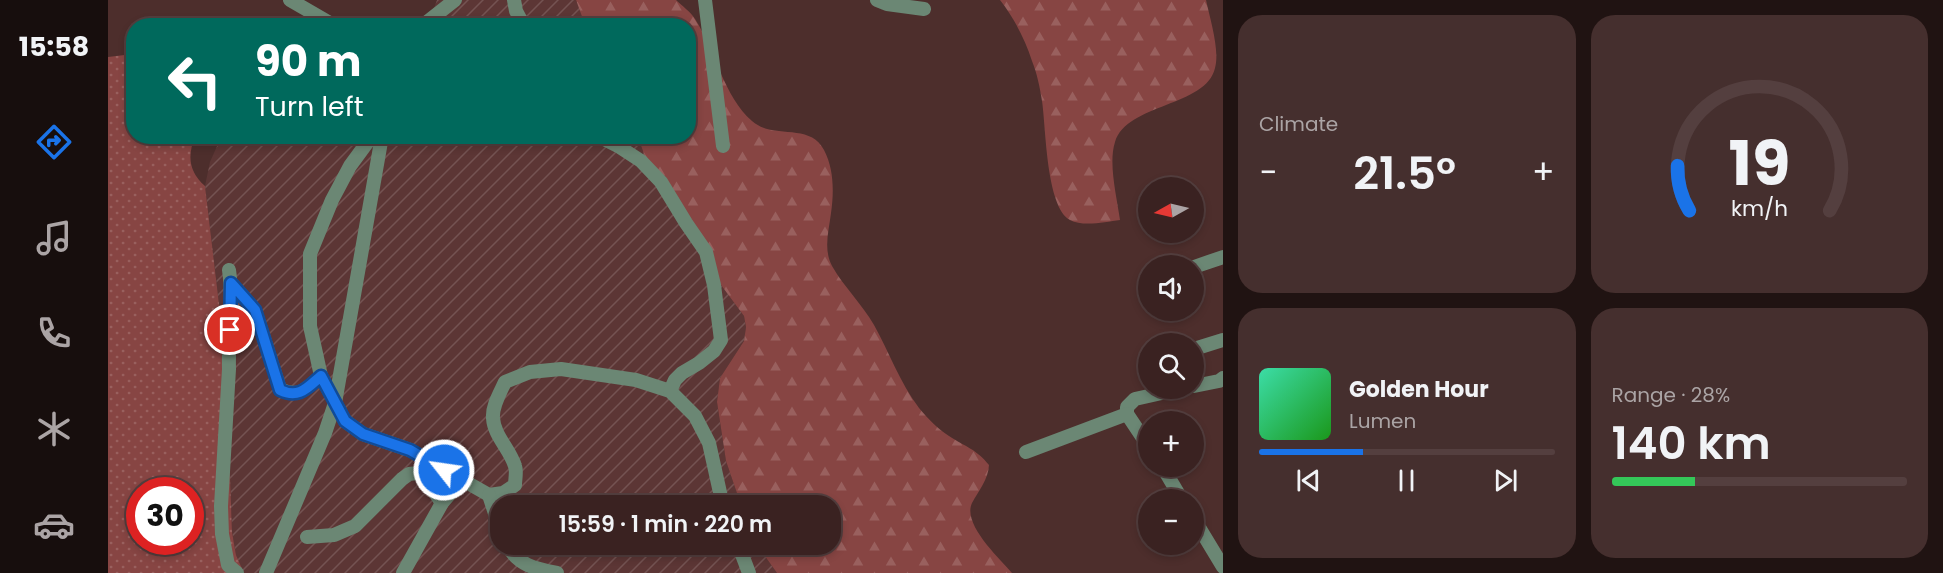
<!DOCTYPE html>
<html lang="en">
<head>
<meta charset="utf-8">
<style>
  :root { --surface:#3a2221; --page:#452f2e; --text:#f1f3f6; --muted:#aba4a5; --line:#543f3f; --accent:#1a73e8 }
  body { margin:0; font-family:Poppins,sans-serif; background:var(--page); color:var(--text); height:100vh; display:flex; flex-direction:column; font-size:22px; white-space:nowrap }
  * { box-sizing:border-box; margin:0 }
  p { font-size:20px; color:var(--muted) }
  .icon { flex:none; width:33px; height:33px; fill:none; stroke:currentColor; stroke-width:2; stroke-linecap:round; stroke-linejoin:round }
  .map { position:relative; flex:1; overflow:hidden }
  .panel { display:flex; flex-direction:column; gap:15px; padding:15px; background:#201312; width:720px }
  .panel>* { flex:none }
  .guide { position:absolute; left:18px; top:18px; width:570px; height:126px; border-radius:24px; box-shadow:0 3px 9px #0003,0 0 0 2px var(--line); background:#00695c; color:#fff; overflow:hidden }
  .needle { width:39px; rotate:262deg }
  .tools { position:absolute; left:1030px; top:177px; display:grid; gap:12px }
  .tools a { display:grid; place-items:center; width:66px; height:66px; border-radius:50%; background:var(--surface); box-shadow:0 3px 9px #0003,0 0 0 2px var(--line); font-size:30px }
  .speed { position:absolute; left:18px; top:477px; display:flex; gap:12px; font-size:30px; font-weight:700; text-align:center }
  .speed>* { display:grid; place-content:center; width:78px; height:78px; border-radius:50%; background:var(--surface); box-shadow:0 3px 9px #0003,0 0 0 2px var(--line); line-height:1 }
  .speed .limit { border:9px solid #d22; background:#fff; color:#111 }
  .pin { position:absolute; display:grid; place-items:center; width:51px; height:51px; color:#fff; margin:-26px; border:3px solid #fff; border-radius:50%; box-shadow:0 2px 6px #0007 }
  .me { position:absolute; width:66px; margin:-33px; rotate:300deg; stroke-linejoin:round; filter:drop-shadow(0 0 4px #0008) }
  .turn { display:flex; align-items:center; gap:21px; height:126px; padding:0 30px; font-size:27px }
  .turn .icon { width:78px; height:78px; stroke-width:2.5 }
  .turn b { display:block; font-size:42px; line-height:51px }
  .big { font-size:45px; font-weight:600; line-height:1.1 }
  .panel .card { flex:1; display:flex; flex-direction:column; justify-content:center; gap:9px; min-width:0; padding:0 21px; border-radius:24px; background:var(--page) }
  .panel .dial { align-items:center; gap:0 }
  .dial svg { height:156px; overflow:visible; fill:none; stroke:var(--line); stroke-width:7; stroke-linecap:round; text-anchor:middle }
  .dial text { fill:var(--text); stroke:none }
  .song { display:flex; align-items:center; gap:18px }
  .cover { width:72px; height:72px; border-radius:9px; background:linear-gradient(135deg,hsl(160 70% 55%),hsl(120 70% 35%)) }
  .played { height:6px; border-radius:3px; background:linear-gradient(90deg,var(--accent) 35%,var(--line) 35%) }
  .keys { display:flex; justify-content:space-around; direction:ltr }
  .heat { display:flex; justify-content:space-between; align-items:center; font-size:33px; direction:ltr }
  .charge { height:9px; border-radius:4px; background:linear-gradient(90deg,#34c759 28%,var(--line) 0) }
  .panel .tiles { flex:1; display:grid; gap:15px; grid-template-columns:repeat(2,1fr) }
  .trip { position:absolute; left:382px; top:495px; width:351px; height:60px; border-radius:24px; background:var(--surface); box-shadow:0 3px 9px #0003,0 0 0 2px var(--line); font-weight:600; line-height:60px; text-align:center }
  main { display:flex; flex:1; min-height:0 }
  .menu { display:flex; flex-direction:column; width:108px; justify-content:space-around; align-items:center; background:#170e0d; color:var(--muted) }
  .menu .icon { width:42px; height:42px }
  .menu .active { color:var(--accent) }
  .menu b { font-size:27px; color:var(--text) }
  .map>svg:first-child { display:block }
</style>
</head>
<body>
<main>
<nav class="menu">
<b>15:58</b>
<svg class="icon active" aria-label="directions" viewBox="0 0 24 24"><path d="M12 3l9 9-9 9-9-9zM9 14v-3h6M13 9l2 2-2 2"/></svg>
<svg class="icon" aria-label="music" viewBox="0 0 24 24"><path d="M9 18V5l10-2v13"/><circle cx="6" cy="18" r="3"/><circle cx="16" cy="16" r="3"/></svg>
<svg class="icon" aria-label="phone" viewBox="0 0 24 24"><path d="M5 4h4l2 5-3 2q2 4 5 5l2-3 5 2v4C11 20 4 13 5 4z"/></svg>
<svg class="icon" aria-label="climate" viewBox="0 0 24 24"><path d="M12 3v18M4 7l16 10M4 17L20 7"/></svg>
<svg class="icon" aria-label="car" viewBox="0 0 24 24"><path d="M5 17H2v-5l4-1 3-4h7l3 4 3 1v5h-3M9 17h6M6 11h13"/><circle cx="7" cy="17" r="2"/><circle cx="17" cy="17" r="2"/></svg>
</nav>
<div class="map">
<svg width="1115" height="573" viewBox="0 0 1115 573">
  <defs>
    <pattern id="industrial-furrows" width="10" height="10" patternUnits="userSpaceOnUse" patternTransform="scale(1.5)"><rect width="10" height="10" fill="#5c3635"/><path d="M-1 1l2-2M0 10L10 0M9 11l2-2" fill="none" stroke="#745352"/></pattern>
    <pattern id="green-dots" width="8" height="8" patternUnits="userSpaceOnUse" patternTransform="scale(1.5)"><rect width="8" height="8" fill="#874543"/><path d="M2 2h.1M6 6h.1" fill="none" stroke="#99605e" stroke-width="1.8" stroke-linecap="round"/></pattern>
    <pattern id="forest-firs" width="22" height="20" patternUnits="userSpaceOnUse" patternTransform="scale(1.5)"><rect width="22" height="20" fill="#874543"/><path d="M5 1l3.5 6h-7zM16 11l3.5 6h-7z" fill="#99605e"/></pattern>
  </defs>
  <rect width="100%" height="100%" fill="#4d2e2c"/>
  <g fill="url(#industrial-furrows)">
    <path d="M329 0H468L477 25 308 26 325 11Z"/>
    <path d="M116 137H530L578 228 613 285 636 316 638 327 636 341 612 378 609 402 618 461 633 505 393 506V544L649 545 669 573H136L128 555 124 532 118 363 97 186 102 162 110 144Z"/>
  </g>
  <path fill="url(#green-dots)" fill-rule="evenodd" d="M25 54 26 136 87 137C79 156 81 172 97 186L118 363 124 532 128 555 136 573H0V57ZM32 490H82V542H32Z"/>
  <g fill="url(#forest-firs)">
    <path d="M468 0H568C574 6 583 12 587 19 607 50 616 97 644 121 665 140 702 122 716 150 726 169 726 192 723 213 721 230 715 249 724 266 736 287 754 304 766 325 781 352 792 383 811 408 820 419 830 429 841 436 858 447 868 449 881 465 880 480 871 490 864 503 854 524 891 558 904 573H669L649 545 723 544V506L633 505 618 461 609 402 612 378 636 341 638 327 636 316 613 285 544 176 530 137 580 136V26L477 25Z"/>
    <path d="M892 0H1098C1102 19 1112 50 1107 68 1098 107 1019 103 1007 142 1000 163 1009 198 1012 220 997 222 975 227 962 220 938 207 938 127 934 101 932 88 929 73 924 61 917 39 906 18 892 0Z"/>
  </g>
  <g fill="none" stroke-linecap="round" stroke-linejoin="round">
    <g stroke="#6b8774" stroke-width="14">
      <path d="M182 0 227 26"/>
      <path d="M406 0 408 11 416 26"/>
      <path d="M597 0 615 146"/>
      <path d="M769 0 779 4 816 9"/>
      <path d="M314 26 347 0"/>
      <path d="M264 136 242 166 224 200 202 254V326L213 376 237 421 255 434 302 450 381 495 395 493 407 485C407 479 409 472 407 466 402 449 386 436 385 418 384 406 392 393 397 382L422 372 453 369 528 380 562 391 587 416 601 443 615 506"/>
      <path d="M490 136 510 146 533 161 553 182 578 223 598 252 606 285 613 340 606 351 591 363 574 373 567 380 562 391"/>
      <path d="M1086 267 1115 257"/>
      <path d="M121 270C126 303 120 336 121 369L113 506 114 534 120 565 129 573"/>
      <path d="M123 283 147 310 172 389C191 399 199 388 213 376"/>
      <path d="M1086 349 1115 340"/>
      <path d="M1039 376 1041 375"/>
      <path d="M1086 386 1111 381 1115 378"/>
      <path d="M1041 447 1019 414V407L1027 399 1076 388"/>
      <path d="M918 452 1019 414"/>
      <path d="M1054 466 1074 500"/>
      <path d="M381 495 393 532"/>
      <path d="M1086 519 1115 567"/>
      <path d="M199 537 226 535 247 526 294 479 301 474 310 473 320 482 334 503"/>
      <path d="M399 544C408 565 428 569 449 573"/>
      <path d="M630 544 641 573"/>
      <path d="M158 573 217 433 227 403 274 136"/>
      <path d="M295 573 334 503 354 480"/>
    </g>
  </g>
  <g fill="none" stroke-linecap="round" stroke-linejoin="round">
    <defs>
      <path id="route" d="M122 330 123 283 147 310 172 390C191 399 199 388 213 376L237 421 255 434 302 450 336 470"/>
    </defs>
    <use href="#route" stroke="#114b97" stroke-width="15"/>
    <use href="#route" stroke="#1a73e8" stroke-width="10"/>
  </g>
</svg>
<div class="tools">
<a><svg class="needle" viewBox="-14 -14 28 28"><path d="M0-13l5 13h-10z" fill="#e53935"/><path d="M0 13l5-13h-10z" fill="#aba4a5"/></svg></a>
<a><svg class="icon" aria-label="sound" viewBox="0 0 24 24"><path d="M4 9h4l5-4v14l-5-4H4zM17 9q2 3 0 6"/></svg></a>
<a><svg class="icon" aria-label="search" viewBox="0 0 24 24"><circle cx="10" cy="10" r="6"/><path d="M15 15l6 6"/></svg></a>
<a>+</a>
<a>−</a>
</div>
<div class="speed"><div class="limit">30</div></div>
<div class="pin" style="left:122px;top:330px;background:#d93025"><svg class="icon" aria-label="arrive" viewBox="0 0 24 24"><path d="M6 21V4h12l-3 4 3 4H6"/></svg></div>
<svg class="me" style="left:336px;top:470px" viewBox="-20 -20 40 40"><circle r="17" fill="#1a73e8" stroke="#fff" stroke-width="3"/><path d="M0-11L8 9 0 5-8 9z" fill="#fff"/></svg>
<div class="trip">15:59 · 1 min · 220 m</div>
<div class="guide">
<div class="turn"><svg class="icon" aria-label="left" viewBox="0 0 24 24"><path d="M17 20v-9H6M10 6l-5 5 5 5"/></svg><div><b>90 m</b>Turn left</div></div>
</div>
</div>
<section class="panel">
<div class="tiles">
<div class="card"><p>Climate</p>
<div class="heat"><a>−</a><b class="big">21.5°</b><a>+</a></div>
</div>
<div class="card dial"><svg viewBox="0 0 100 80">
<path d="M14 69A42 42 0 1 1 86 69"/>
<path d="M14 69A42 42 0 0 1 8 46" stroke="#1a73e8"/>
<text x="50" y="56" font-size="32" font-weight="700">19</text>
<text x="50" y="72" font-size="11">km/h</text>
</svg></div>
<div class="card">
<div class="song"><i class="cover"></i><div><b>Golden Hour</b><p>Lumen</p></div></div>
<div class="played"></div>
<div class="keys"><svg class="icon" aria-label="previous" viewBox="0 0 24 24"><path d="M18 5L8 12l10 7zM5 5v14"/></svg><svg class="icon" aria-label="pause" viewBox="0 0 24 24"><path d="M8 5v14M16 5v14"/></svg><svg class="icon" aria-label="next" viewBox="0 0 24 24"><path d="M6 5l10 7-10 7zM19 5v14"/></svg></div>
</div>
<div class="card"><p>Range · 28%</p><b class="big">140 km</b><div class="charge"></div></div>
</div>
</section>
</main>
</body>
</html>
